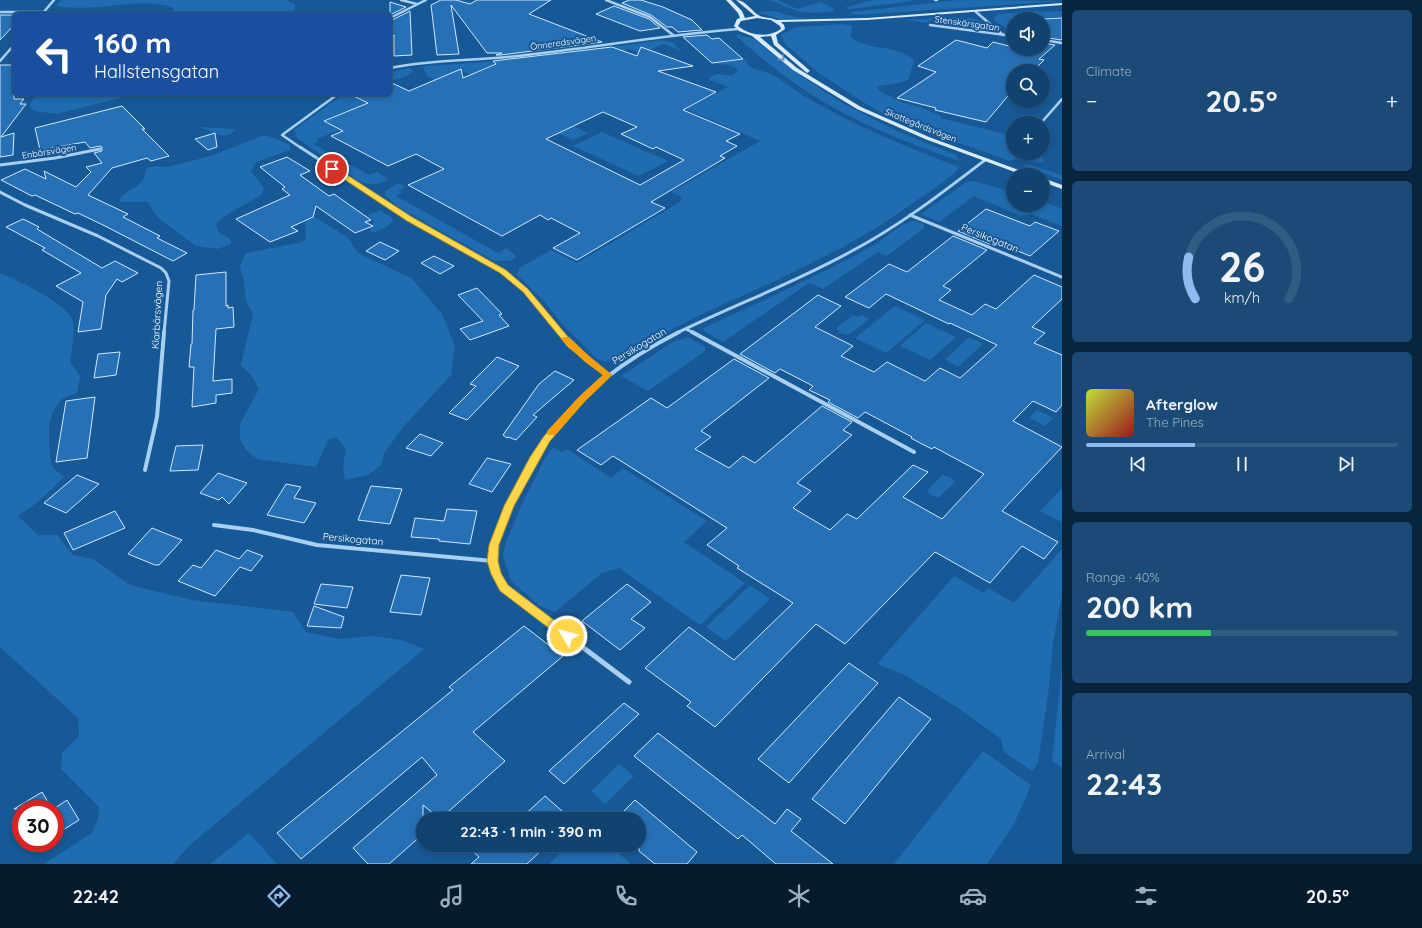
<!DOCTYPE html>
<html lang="en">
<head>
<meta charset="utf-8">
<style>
  :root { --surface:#114370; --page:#1a4a75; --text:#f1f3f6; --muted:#9cb0c3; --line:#305c83; --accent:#90b9f0 }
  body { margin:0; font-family:Quicksand,sans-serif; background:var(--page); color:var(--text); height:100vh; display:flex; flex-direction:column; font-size:15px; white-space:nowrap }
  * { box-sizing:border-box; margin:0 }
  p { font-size:13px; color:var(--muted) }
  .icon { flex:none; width:22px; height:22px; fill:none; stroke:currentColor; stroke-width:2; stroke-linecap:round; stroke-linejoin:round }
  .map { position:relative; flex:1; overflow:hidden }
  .side { display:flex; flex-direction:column; gap:10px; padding:10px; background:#09253e; width:360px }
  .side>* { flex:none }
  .top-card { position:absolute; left:12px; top:12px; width:380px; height:84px; border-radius:6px; box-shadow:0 2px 6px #0003,0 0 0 1px var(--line); background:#1a4fa0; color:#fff; overflow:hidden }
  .buttons { position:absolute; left:1006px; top:12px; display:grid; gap:8px }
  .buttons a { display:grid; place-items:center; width:44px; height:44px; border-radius:50%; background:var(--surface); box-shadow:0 2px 6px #0003,0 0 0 1px var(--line); font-size:20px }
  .speed { position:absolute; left:12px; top:800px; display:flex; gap:8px; font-size:20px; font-weight:700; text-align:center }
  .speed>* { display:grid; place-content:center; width:52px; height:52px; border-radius:50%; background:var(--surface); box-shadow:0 2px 6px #0003,0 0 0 1px var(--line); line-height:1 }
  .speed .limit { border:6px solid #d22; background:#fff; color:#111 }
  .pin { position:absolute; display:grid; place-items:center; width:34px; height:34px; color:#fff; margin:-17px; border:2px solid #fff; border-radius:50%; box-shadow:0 1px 4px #0007 }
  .me { position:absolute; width:44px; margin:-22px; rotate:307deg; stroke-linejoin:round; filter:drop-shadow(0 0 3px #0008) }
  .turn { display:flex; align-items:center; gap:14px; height:84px; padding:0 16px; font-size:18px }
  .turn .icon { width:52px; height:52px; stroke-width:2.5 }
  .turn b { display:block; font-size:28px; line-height:34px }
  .big { font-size:30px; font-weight:800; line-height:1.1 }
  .side .tile { flex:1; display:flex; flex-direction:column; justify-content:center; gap:6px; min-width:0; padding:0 14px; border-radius:6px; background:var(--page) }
  .side .dial { align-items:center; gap:0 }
  .dial svg { height:104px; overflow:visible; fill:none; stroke:var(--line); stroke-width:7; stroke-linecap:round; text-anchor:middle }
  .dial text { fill:var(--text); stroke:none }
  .song { display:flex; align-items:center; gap:12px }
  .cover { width:48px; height:48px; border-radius:6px; background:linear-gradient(135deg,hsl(70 70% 55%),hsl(0 70% 35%)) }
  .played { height:4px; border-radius:2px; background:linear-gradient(90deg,var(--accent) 35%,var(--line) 35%) }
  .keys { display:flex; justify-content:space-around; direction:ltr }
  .heat { display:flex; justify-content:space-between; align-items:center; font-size:22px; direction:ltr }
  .charge { height:6px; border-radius:3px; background:linear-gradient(90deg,#34c759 40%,var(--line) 0) }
  .trip { position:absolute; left:416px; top:812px; width:230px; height:40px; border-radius:20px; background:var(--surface); box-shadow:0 2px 6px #0003,0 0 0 1px var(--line); font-weight:800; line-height:40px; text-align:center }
  .tabs { display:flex; height:64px; justify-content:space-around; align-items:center; background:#071b2d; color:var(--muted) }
  .tabs .icon { width:28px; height:28px }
  .tabs .active { color:var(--accent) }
  .tabs b { font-size:18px; color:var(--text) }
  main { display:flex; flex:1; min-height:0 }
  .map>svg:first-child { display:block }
</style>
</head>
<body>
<main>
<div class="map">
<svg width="1062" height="864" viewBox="0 0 1062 864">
  <rect width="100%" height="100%" fill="#175996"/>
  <g fill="#1f6cb0">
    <path d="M61 0H286L295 4V9L291 14H170L173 11 174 8C154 0 122 5 100 7 87 8 73 8 60 7L56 5Z"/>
    <path d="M770 0H778L797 9 820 2 834 9V11C805 15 796 12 770 0Z"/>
    <path d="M873 0H911L913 1 849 9 844 8Z"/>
    <path d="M959 0 1062 1 859 15 852 14 851 12Z"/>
    <path d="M773 11 796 17 812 18 779 19 758 12Z"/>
    <path d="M1038 11 1039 12 1062 11V17L1013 19V33L994 20V17L999 14Z"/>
    <path d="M958 17C969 18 985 19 992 29L991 30 983 31 948 26 932 20 925 23 907 20Z"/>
    <path d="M843 24 852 26 851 37C866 51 894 43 914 60L909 79C900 85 888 83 877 87L879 91 903 103 920 107 941 116 940 118 1013 136V153H1041L1044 161 1042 163C1032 163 1020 156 1010 161L920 129 886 115 868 105 820 74 786 45 781 35 796 27Z"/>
    <path d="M734 34 754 39 801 76 844 104 897 131 956 155 959 161C903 141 845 119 796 84 774 69 754 52 734 34Z"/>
    <path d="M662 40 672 42 681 51 663 44 642 54 629 49 609 57 504 69 494 64 470 74 459 70 434 80 427 76 423 67 427 66 515 60Z"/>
    <path d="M744 59C754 74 759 68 772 75 786 82 797 93 811 100 858 127 908 148 959 167L955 173 935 188 878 227 845 246 775 281 702 314 635 348 617 360 606 362 597 359 564 326 543 300 517 275 519 268 551 250 577 263 680 202 682 197 671 192 760 141 686 109 728 87 708 79C711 77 714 74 717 74 724 73 733 80 738 70 731 63 722 65 713 64Z"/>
    <path d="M410 68 414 71C408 76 398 80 390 80V72Z"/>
    <path d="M51 94H137L56 114 34 111 29 106 34 97Z"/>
    <path d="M344 94H355L351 96 366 103 323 121 339 130 317 139 319 141 313 144 369 175 377 172 385 177 387 180C376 186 368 185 357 180L296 137 295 129Z"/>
    <path d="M551 116 588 133 573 140 536 123Z"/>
    <path d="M199 127 236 129C227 138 221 137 211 131 208 129 203 129 199 127Z"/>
    <path d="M602 132 668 161 639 176 573 146Z"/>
    <path d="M264 135 274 138 290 145V150L256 162 251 171 264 188 261 195 225 216 216 224 219 233 230 238 231 244 218 249 196 246 157 217 148 202H121L120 198C131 186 145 188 146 168L156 166 167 167 199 159 216 154Z"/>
    <path d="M1022 165H1031L1062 175V180Z"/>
    <path d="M974 181 1013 192V205H1043V201L1062 209V226L1031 214 1021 216 974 196 939 222 921 214 966 182Z"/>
    <path d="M399 183 405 187 399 190 401 193 396 196 498 253 506 248 514 254 516 257 510 261H494L398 207 385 195V191Z"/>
    <path d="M380 210 392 218 393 221 385 228 372 233 370 230 374 221 368 215Z"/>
    <path d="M315 217 347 237 358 253 411 278 442 314 455 346 451 375 405 425 384 453 381 465 368 475 345 480 343 466 346 449 336 437 328 440 316 467 257 459 246 450 240 440V424L259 389 252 376 241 365 253 314 246 301 244 282 240 266 246 253 298 243 306 240 305 218Z"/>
    <path d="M915 221 924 224V228L887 256 878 252 823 289 809 283 723 342 704 331 703 328C762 301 820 275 876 244 888 237 901 222 915 221Z"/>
    <path d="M0 273C17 280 69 304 73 322 75 334 72 349 70 362L80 376 77 393C72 395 63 397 60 401 44 419 49 445 52 467L64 477 38 502 18 516 38 535H57L73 555 93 559 130 585 192 600 293 612 306 632 340 639 373 636 401 640 424 649 190 845 173 864H44L92 833 98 819 99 807 61 769 62 753 79 736 78 718 0 647Z"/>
    <path d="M895 306 925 320 886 353 855 338Z"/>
    <path d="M853 315 858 317 861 315 869 319 849 335 839 333V331L836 328Z"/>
    <path d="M926 323 956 337 930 360 900 346Z"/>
    <path d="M688 337 706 347 704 352 648 391 621 376 673 342Z"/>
    <path d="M969 337 983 344 958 367 945 360Z"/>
    <path d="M1037 410 1053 418 1045 426 1029 418Z"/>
    <path d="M553 447 562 452 567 449 611 478 623 468 707 521 684 542 745 583 700 625 619 568 602 573 555 612 540 606 511 581 503 555 506 542 522 504 544 460Z"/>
    <path d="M942 475 950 477 955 482 939 497C934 497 930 496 927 491Z"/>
    <path d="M1062 488V522L1040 511Z"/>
    <path d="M1062 549V595L1053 642 1048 695 1038 763 1032 771 1004 752 1001 739 958 708 905 675 877 664 954 576 984 593 988 588 1014 603Z"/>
    <path d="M750 585 770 599 726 641 706 627Z"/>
    <path d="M1062 667V768L1052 761Z"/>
    <path d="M983 751 1031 785 1014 824 987 864H894Z"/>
    <path d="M619 764 634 776 605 804 591 791Z"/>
    <path d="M249 833 277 864H210Z"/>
    <path d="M569 845H609L631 864H549Z"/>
  </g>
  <g fill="#2671b5" stroke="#d1e8fc" fill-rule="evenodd">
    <path d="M441 0H456L470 4 477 0H551L529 14 602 42 501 55H496L502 53H487L451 5 459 54 437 55 431 5Z"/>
    <path d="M629 0H641L663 7 692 20 702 30 678 32 672 27H667L651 15 622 3Z"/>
    <path d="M390 2 406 7 390 15Z"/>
    <path d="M614 6 649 19 660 28 640 31 596 14Z"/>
    <path d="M410 11 412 55 394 56V35L390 37V21Z"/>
    <path d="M0 15H14V25L0 40Z"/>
    <path d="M1062 18V39L1061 40 1043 37V19Z"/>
    <path d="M707 35 712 39 719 38 743 59 712 63 683 37Z"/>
    <path d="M956 40 987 48 993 42 1013 47V49H1043V43L1055 45 1039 59 1044 60 1033 71H1013V90L986 122 935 110 936 108 897 98 936 72 918 66Z"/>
    <path d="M612 47 637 56 641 47 693 66 658 71 716 92 683 110 740 134 726 141 737 146 720 156 725 158 651 202 665 208 577 260 553 248 580 233 551 218 548 220 540 215 502 236 408 185 444 169 416 154 388 166 331 136 343 131 324 121 368 103 349 94H390V82L409 91 461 69 463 78 496 64 493 61ZM603 112 637 127 621 134 653 149 656 147 684 160 640 185 546 139Z"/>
    <path d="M0 65H14V99H24L20 104H26L1 137 14 133 13 155 0 157Z"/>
    <path d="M122 106 145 129H142L169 156 151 161 147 158 112 168 88 195 128 214 123 217 160 236 157 238 187 253 173 261 105 226 78 213 75 214 35 195 32 196 1 180 25 169 46 179 44 171 76 187 91 172 86 167 102 163 94 153 102 151V147L100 146 90 148 85 142 40 150 35 128Z"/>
    <path d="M215 133 217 147 208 150 195 139Z"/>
    <path d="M287 157 310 171 300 175 329 196 334 194 371 220 365 222 373 226 355 233 316 206 313 217 291 227 298 231 270 242 236 219 290 195 282 189 285 187 260 167Z"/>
    <path d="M986 209 1030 226 1035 222 1059 231 1030 256 996 242 992 245 958 231Z"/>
    <path d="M23 219 39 227 37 229 102 268 115 261 138 273 122 282 117 279 106 295 101 329 78 332 83 302 56 286 81 273 42 250 45 248 6 227Z"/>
    <path d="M953 236 987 250 943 286 951 290 939 300 972 315 985 304 996 309 1034 275 1062 287V299L1032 327 1045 333 1034 343 1062 355V405L1056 412 1033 401 1013 421 1062 447 1002 511 1058 542 1044 559 1022 546 990 583 935 552 845 644 816 624 715 727 687 706 691 702 645 668 689 627 734 660 793 603 737 568 739 566 707 545 727 528 613 456 601 465 577 450 651 398 667 408 734 359 769 378 701 431 711 437 695 449 729 468 743 456 755 463 822 406 852 422 843 430 852 435 797 483 811 491 793 508 830 530 847 514 857 519 913 465 928 472 903 497 942 519 984 474 934 447 932 449 920 443 911 438 912 437 865 412 858 418 828 402 830 400 809 390 813 386 780 369 775 373 740 354 818 295 841 306 815 327 853 346 841 356 874 372 887 362 925 381 940 368 960 378 997 345 950 323 949 324 886 294 869 308 845 297 889 264 907 272Z"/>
    <path d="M380 242 399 251 385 260 366 251Z"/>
    <path d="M434 256 454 266 440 274 421 263Z"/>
    <path d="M226 272V306L228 305V308L233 307 234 327 216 329 213 381 232 379V393L216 395V403L192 407 194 367H189L191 344H192L193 310H194L196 275Z"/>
    <path d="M477 288 502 314 499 315 509 326 470 340 460 329 483 321 458 295Z"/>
    <path d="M120 352 116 375 94 378 98 354Z"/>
    <path d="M497 357 519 366 467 420 449 413 476 386 470 384Z"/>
    <path d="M555 371 574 380 533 415 537 417 516 440 508 437 507 438 503 435 539 384Z"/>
    <path d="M95 397 87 458 56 462 66 401Z"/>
    <path d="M420 434 443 443 431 456 406 448Z"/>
    <path d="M203 445 198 470 170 471 176 446Z"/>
    <path d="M487 458 511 464 492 492 469 484Z"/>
    <path d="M218 473 247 483 229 504 222 497 219 500 200 493Z"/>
    <path d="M77 475 99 484 66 513 44 503Z"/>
    <path d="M286 484 301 487 294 498 316 503 304 523 267 515Z"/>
    <path d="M371 486 402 489 390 524 358 520Z"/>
    <path d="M447 509 477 511 470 544 439 541V539L411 537 415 518 444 521Z"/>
    <path d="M115 511 125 528 73 550 64 533Z"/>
    <path d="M152 528 182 540 159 565H155L128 554Z"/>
    <path d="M216 550 239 559 247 550 263 556 251 571 240 567 215 596 178 581 193 565 201 568Z"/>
    <path d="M401 575 430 578 421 615 390 612Z"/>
    <path d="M321 584 353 587 347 608 314 604Z"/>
    <path d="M627 584 651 602 631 619 645 628 620 650 582 621Z"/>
    <path d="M314 606 344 617 341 628 307 626Z"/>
    <path d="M524 626 563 656 473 732 505 761 440 819 423 805V834L389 864H368L353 848 437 775 422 757 301 859 277 833 453 690 449 687Z"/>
    <path d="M849 663 878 683 789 783 758 759Z"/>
    <path d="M899 697 931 719 845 824 812 799Z"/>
    <path d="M624 703 639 714 564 784 549 771Z"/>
    <path d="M658 733 775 824 787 809 801 819 791 831 833 864H776L742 835 738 839 634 756Z"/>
    <path d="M42 792 52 809H14Z"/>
    <path d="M545 796 571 819H520Z"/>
    <path d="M67 800 79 820 55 835V808Z"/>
    <path d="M635 800 697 852 687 864H655L639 851V819H616Z"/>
    <path d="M466 845H547L527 864H471L479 857Z"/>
  </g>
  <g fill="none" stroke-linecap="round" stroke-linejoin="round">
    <g stroke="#a9cff1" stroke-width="2.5">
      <path d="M401 0 417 4"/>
      <path d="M606 0 650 17 673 35"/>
      <path d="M935 0H937"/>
      <path d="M0 12H42"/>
      <path d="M976 12 1003 35"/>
      <path d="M42 14 54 0"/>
      <path d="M390 18 426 0"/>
      <path d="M930 25 1013 36"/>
      <path d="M1043 40 1062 43"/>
      <path d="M0 61 14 45"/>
      <path d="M390 68C432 59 475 61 517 56 591 48 664 35 738 29"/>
      <path d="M1041 123 1062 99"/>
      <path d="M301 148 282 135 338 94"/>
    </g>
    <g stroke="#a9cff1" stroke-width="3">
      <path d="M300 147 410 219 503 271 526 291 561 333"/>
      <path d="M0 165 55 158 100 149"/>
      <path d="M0 192 25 205 98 236 161 268 166 273 169 281 164 333"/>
      <path d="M910 215 1062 277"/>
      <path d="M686 329 694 333"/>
      <path d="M677 333C734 305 794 283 850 252 898 227 942 193 985 160"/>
    </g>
    <g stroke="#a9cff1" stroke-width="4">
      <path d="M560 332 571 345 608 375"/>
      <path d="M692 332 914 452"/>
      <path d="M145 470 157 417 164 332"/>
      <path d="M214 525 253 530 317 545 493 561"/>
      <path d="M494 568C488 545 502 519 513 499 523 479 533 459 546 441 580 392 626 359 679 332"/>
    </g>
    <path stroke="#a9cff1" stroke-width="5" d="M494 567 504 588 629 682"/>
    <g fill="#d8eafc" fill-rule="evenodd">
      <path d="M726 0H731L742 11 745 18 755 16 736 0C746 0 751 11 760 16 765 18 771 17 776 20L867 18 1062 3V5L867 20 781 22 784 25 785 29 776 35 778 43 809 70 810 71 807 73 774 45 771 36 760 37 797 68 861 107 929 137 1032 175H1023L925 139 857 109 793 70 752 36 739 31 734 26 737 19 740 18 738 13ZM757 18 771 20 780 26 781 29C769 38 750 36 738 26L741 21Z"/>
      <path d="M1043 178 1062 185V189L1043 182Z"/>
    </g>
  </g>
  <defs><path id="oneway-chevron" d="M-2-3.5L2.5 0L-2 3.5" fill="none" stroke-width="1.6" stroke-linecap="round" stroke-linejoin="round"/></defs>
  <use stroke="#6493bf" href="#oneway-chevron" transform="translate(782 58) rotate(40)"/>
  <path fill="#ffd54a" stroke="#a68a30" d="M330 167H335L412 217 506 270 528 289 574 344 612 375 585 401 550 441 514 506 499 545 498 561 501 573 508 585 571 633 573 636 571 639 567 640 563 639 500 591 491 574 487 561 489 545 504 506 530 457 544 436 579 397 603 375 568 347 523 292 500 273 407 221 330 170Z"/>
  <path fill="#f59e0b" d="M563 337H569L591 358 612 375 585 401 555 435H548L547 432 548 430 579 397 603 375 585 362 563 341 562 339Z"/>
  <g text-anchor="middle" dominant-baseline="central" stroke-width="4" stroke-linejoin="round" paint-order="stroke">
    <g font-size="9" fill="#fff" stroke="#175996">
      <text transform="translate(967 23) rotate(8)">Stenskärsgatan</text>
      <text transform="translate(563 42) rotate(-8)">Önneredsvägen</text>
      <text transform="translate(921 125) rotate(22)">Skattegårdsvägen</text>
      <text transform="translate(49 151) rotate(-9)">Enbärsvägen</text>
    </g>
    <g font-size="10" fill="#fff" stroke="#175996">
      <text transform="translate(990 238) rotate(22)">Persikogatan</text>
      <text transform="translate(157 315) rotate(-87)">Klarbärsvägen</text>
      <text transform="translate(639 346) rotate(-31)">Persikogatan</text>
      <text transform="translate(353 539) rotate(5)">Persikogatan</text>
    </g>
  </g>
</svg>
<div class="buttons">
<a><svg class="icon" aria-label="sound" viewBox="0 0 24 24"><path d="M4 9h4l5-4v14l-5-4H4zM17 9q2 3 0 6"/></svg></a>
<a><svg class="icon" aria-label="search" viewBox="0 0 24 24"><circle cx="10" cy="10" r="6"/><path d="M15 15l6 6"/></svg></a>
<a>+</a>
<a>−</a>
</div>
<div class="speed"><div class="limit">30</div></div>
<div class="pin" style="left:332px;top:169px;background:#d93025"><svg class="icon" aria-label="arrive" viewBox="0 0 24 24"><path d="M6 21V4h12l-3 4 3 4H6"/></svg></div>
<svg class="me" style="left:567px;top:636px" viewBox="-20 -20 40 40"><circle r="17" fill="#ffd54a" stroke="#fff" stroke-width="3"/><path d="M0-11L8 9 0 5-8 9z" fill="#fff"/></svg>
<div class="trip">22:43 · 1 min · 390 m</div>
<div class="top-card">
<div class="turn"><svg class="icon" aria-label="left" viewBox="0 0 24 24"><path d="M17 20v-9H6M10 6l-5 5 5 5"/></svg><div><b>160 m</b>Hallstensgatan</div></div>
</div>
</div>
<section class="side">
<div class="tile"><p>Climate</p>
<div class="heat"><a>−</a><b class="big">20.5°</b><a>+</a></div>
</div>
<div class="tile dial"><svg viewBox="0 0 100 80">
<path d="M14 69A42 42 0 1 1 86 69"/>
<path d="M14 69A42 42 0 0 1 9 37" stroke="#90b9f0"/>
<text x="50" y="56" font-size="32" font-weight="700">26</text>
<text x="50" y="72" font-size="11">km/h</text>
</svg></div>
<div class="tile">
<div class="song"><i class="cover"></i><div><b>Afterglow</b><p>The Pines</p></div></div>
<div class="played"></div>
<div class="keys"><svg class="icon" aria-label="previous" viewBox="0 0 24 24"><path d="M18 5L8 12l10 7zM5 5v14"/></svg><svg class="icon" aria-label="pause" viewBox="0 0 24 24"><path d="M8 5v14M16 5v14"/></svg><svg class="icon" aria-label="next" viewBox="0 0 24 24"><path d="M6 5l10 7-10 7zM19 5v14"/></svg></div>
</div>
<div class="tile"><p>Range · 40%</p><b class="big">200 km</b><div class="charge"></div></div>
<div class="tile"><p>Arrival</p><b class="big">22:43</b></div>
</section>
</main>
<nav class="tabs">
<b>22:42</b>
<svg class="icon active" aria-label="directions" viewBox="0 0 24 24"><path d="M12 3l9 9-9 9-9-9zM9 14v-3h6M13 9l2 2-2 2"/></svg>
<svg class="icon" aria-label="music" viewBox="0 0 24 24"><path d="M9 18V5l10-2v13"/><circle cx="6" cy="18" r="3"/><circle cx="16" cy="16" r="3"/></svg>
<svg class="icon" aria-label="phone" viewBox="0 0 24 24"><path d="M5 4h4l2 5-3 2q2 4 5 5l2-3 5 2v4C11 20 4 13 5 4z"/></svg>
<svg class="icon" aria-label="climate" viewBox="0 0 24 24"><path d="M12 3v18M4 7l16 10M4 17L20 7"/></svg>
<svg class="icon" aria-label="car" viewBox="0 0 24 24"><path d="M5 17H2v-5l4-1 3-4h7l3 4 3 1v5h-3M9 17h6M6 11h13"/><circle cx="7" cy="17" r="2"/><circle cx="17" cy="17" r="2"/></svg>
<svg class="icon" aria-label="filters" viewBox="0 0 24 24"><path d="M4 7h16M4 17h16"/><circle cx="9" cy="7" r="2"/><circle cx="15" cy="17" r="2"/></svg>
<b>20.5°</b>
</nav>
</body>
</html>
